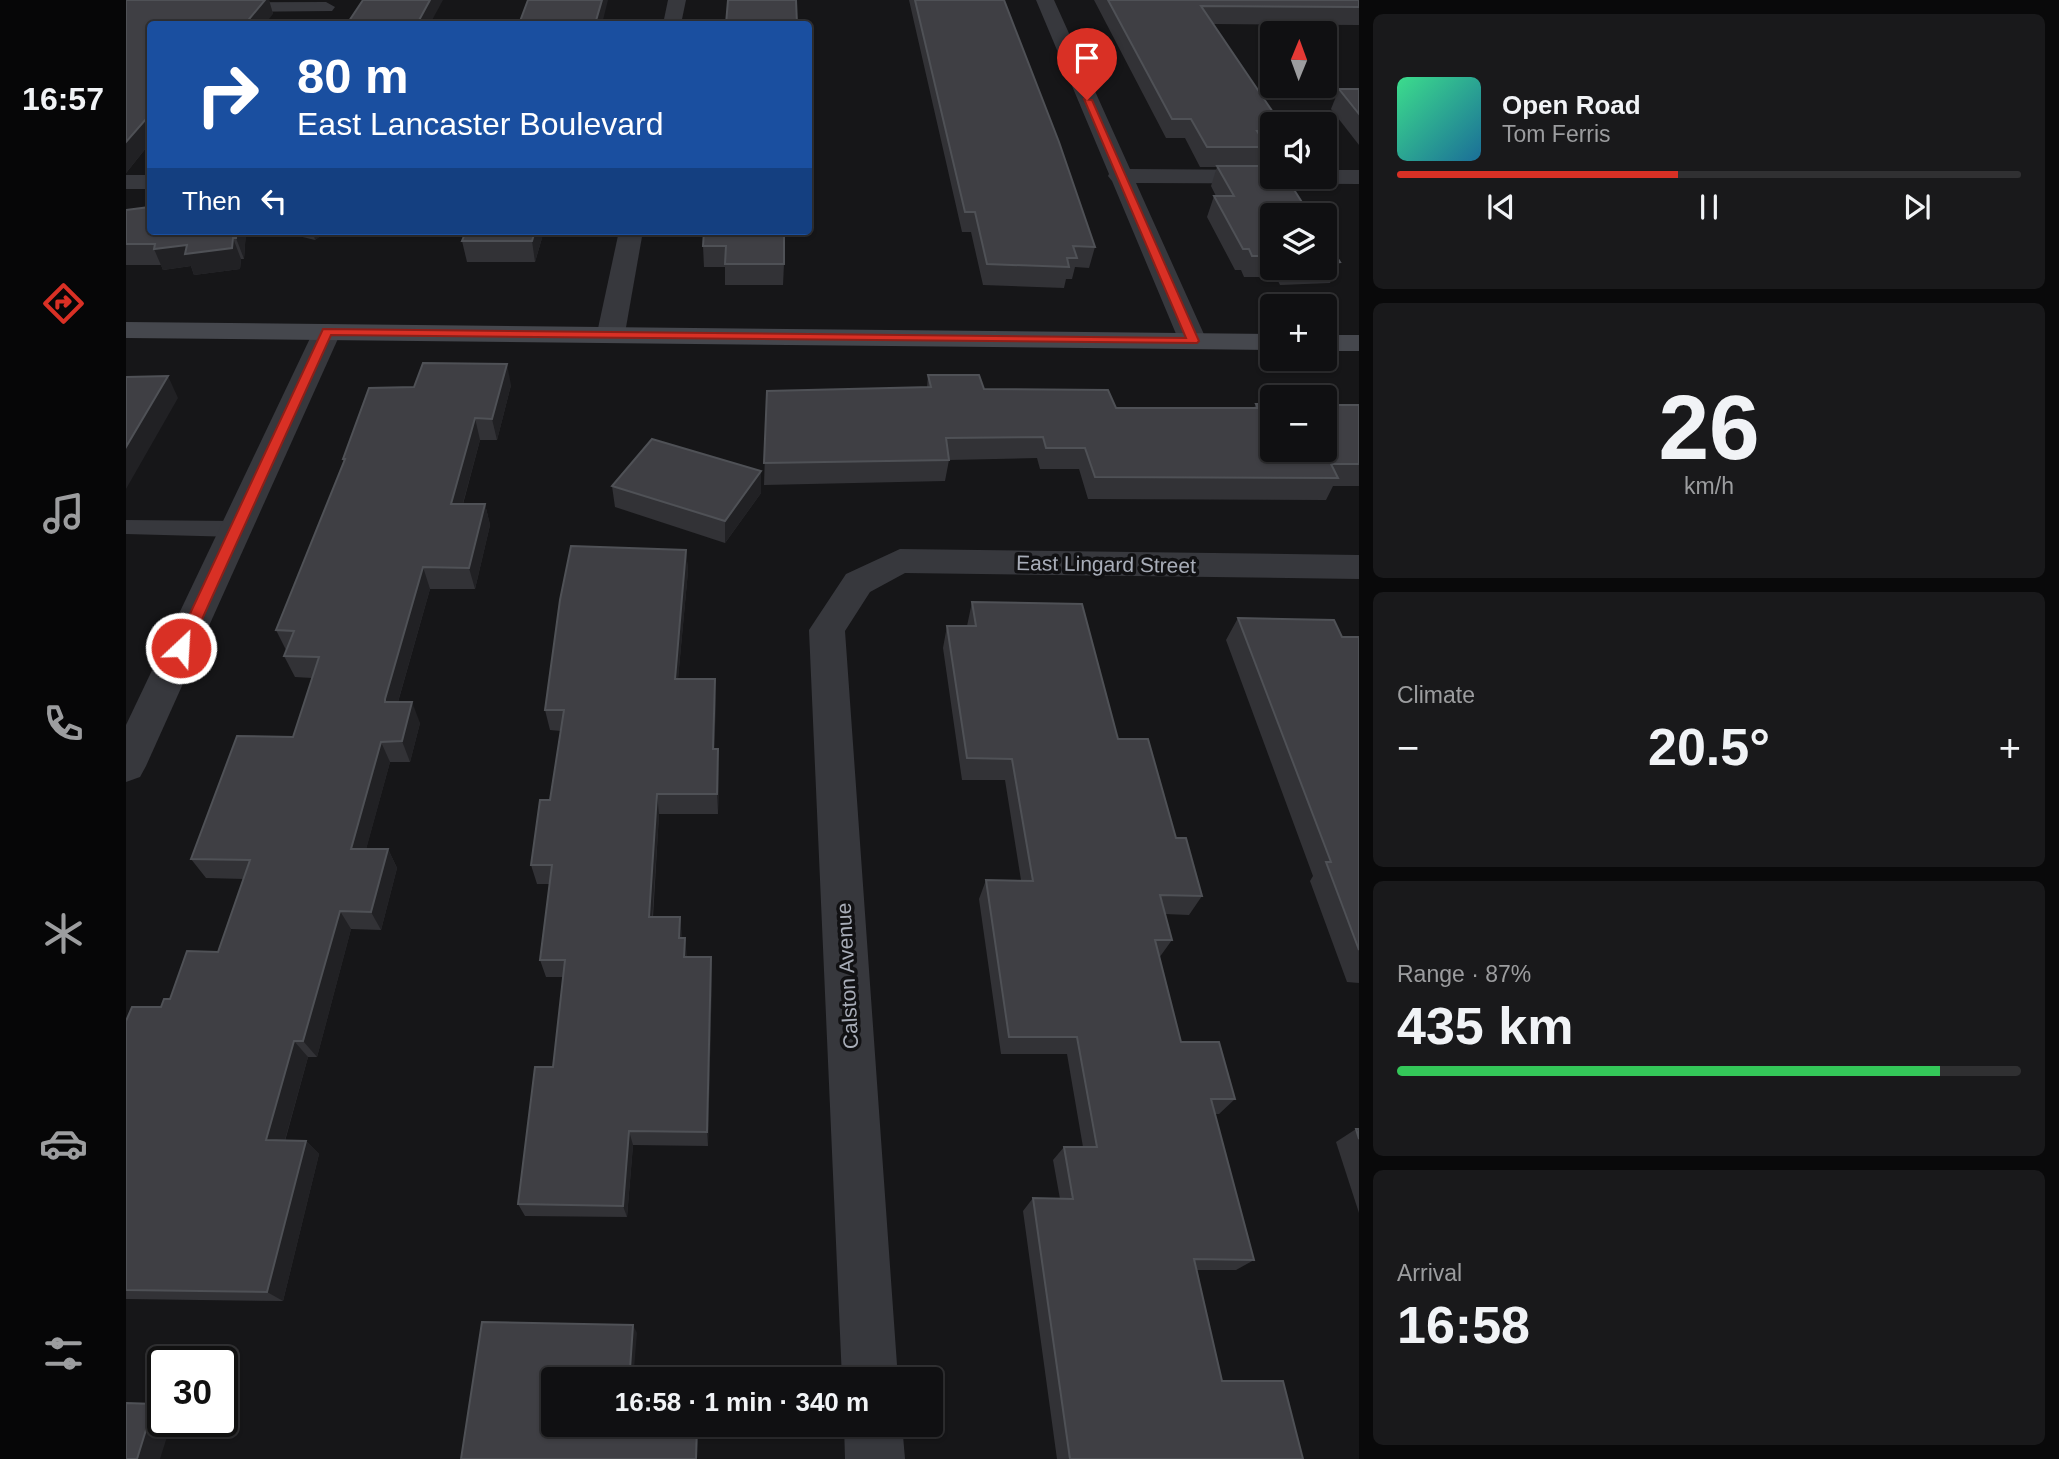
<!DOCTYPE html>
<html lang="en">
<head>
<meta charset="utf-8">
<style>
  :root { --surface:#101012; --page:#19191b; --text:#f1f3f6; --muted:#9c9d9f; --line:#303032; --accent:#d93025 }
  body { margin:0; font-family:Helvetica,sans-serif; background:var(--page); color:var(--text); height:100vh; display:flex; flex-direction:column; font-size:26px; white-space:nowrap }
  * { box-sizing:border-box; margin:0 }
  p { font-size:23px; color:var(--muted) }
  .icon { flex:none; width:38px; height:38px; fill:none; stroke:currentColor; stroke-width:2; stroke-linecap:round; stroke-linejoin:round }
  .map { position:relative; flex:1; overflow:hidden }
  .side { display:flex; flex-direction:column; gap:14px; padding:14px; background:#09090a; width:700px }
  .side>* { flex:none }
  .banner { position:absolute; left:21px; top:21px; width:665px; height:214px; border-radius:7px; box-shadow:0 2px 5px #0004,0 0 0 2px var(--line); background:#1a4fa0; color:#fff; overflow:hidden }
  .needle { width:46px; rotate:1deg }
  .buttons { position:absolute; left:1134px; top:21px; display:grid; gap:14px }
  .buttons a { display:grid; place-items:center; width:77px; height:77px; border-radius:7px; background:var(--surface); box-shadow:0 2px 5px #0004,0 0 0 2px var(--line); font-size:35px }
  .speed { position:absolute; left:21px; top:1346px; display:flex; gap:14px; font-size:35px; font-weight:700; text-align:center }
  .speed>* { display:grid; place-content:center; width:91px; height:91px; border-radius:50%; background:var(--surface); box-shadow:0 2px 5px #0004,0 0 0 2px var(--line); line-height:1 }
  .speed .limit { border:4px solid #111; border-radius:10px; background:#fff; color:#111 }
  .pin { position:absolute; display:grid; place-items:center; width:60px; height:60px; color:#fff; margin:-72px -30px; border-radius:50% 50% 50% 0; rotate:-45deg; box-shadow:0 0 7px #0007 }
  .pin .icon { rotate:45deg }
  .me { position:absolute; width:77px; margin:-38px; rotate:25deg; stroke-linejoin:round; filter:drop-shadow(0 0 5px #0008) }
  .turn { display:flex; align-items:center; gap:24px; height:147px; padding:0 35px; font-size:32px }
  .turn .icon { width:91px; height:91px; stroke-width:2.5 }
  .turn b { display:block; font-size:49px; line-height:60px }
  .then { display:flex; align-items:center; height:66px; padding:0 35px; background:#0003; gap:14px; font-size:26px }
  .big { font-size:52px; font-weight:600; line-height:1.1 }
  .side .widget { flex:1; display:flex; flex-direction:column; justify-content:center; gap:10px; min-width:0; padding:0 24px; border-radius:10px; background:var(--page) }
  .side .dial { align-items:center; gap:0 }
  .dial b { font-size:91px; line-height:1 }
  .song { display:flex; align-items:center; gap:21px }
  .cover { width:84px; height:84px; border-radius:10px; background:linear-gradient(135deg,hsl(150 70% 55%),hsl(200 70% 35%)) }
  .played { height:7px; border-radius:4px; background:linear-gradient(90deg,var(--accent) 45%,var(--line) 45%) }
  .keys { display:flex; justify-content:space-around; direction:ltr }
  .heat { display:flex; justify-content:space-between; align-items:center; font-size:38px; direction:ltr }
  .charge { height:10px; border-radius:5px; background:linear-gradient(90deg,#34c759 87%,var(--line) 0) }
  .trip { position:absolute; left:415px; top:1367px; width:402px; height:70px; border-radius:7px; background:var(--surface); box-shadow:0 2px 5px #0004,0 0 0 2px var(--line); font-weight:600; line-height:70px; text-align:center }
  main { display:flex; flex:1; min-height:0 }
  .menu { display:flex; flex-direction:column; width:126px; justify-content:space-around; align-items:center; background:#060607; color:var(--muted) }
  .menu .icon { width:49px; height:49px }
  .menu .on { color:var(--accent) }
  .menu b { font-size:32px; color:var(--text) }
  .map>svg:first-child { display:block }
</style>
</head>
<body>
<main>
<nav class="menu">
<b>16:57</b>
<svg class="icon on" aria-label="directions" viewBox="0 0 24 24"><path d="M12 3l9 9-9 9-9-9zM9 14v-3h6M13 9l2 2-2 2"/></svg>
<svg class="icon" aria-label="music" viewBox="0 0 24 24"><path d="M9 18V5l10-2v13"/><circle cx="6" cy="18" r="3"/><circle cx="16" cy="16" r="3"/></svg>
<svg class="icon" aria-label="phone" viewBox="0 0 24 24"><path d="M5 4h4l2 5-3 2q2 4 5 5l2-3 5 2v4C11 20 4 13 5 4z"/></svg>
<svg class="icon" aria-label="climate" viewBox="0 0 24 24"><path d="M12 3v18M4 7l16 10M4 17L20 7"/></svg>
<svg class="icon" aria-label="car" viewBox="0 0 24 24"><path d="M5 17H2v-5l4-1 3-4h7l3 4 3 1v5h-3M9 17h6M6 11h13"/><circle cx="7" cy="17" r="2"/><circle cx="17" cy="17" r="2"/></svg>
<svg class="icon" aria-label="filters" viewBox="0 0 24 24"><path d="M4 7h16M4 17h16"/><circle cx="9" cy="7" r="2"/><circle cx="15" cy="17" r="2"/></svg>
</nav>
<div class="map">
<svg width="1233" height="1459" viewBox="0 0 1233 1459">
  <rect width="100%" height="100%" fill="#161618"/>
  <g fill="none" stroke-linecap="round" stroke-linejoin="round">
    <path fill="#37383d" fill-rule="evenodd" d="M0 520 111 521 119 524 122 529 119 534 111 537 0 534Z"/>
    <g fill="#37383d" fill-rule="evenodd">
      <path d="M542 0H560L555 24H537Z"/>
      <path d="M910 0H928L1004 169 1146 170V177H1199V170H1233V184L1010 183 1081 341 1077 347 1067 349 1057 347 1053 341 986 181 982 176 983 174Z"/>
      <path d="M200 2 209 7 206 11 0 13V3Z"/>
      <rect x="0" y="175" width="24" height="14"/>
      <path d="M493 231H517L499 333 495 339 485 341 475 339 471 333Z"/>
      <path d="M201 324 211 326 215 332 20 766 14 777 0 782V725L187 332 191 326Z"/>
      <path d="M774 549 1233 555V579L779 573 744 592 719 631 772 1379H716L683 630 720 574Z"/>
      <path d="M718 1424H776L779 1459H719Z"/>
    </g>
    <g fill="#45474d" fill-rule="evenodd">
      <path d="M0 322 1146 334V350L0 338Z"/>
      <rect x="1199" y="335" width="34" height="16"/>
    </g>
  </g>
  <g fill="#323236">
    <path d="M0 0H143L147 14 24 24V143L0 173Z"/>
    <path d="M783 0H878L969 247 963 268 949 267 946 279H940L938 288 857 285 845 232H836Z"/>
    <path d="M968 0H1233V25L1087 24 1146 124V145H1139L1141 147 1134 166 1146 215V268H1199V238L1214 262 1204 283 1154 285 1150 277H1118L1115 270H1109L1081 217 1088 196H1090L1085 186 1091 167H1074L1059 138H1040Z"/>
    <path d="M1213 89H1233V145L1205 109Z"/>
    <path d="M0 210 24 231H120L118 259H115L114 269 68 275 65 266 37 270 35 265H0Z"/>
    <path d="M152 231H201L189 240Z"/>
    <path d="M418 231 409 262H341L336 241Z"/>
    <path d="M578 231 658 264 657 285H599V267H578L577 246Z"/>
    <path d="M802 375 858 389 990 408H1128L1130 404 1233 405V486H1207L1200 500 962 499 953 469H914L911 458 823 460 819 481 638 485 641 391 801 387Z"/>
    <path d="M385 385 371 440H354L337 504H359L364 525 349 589H304L272 702 294 723 284 762H264L240 849H262L271 868 255 930 225 929 191 1057H182L159 1141H180L193 1154 157 1301 0 1299V1021L35 1007 92 952 118 879 80 878 65 859 167 737 186 678 169 677 158 656 160 650 150 630 218 462 217 459Z"/>
    <path d="M635 471V493L599 543 489 507 486 486Z"/>
    <path d="M560 550 562 571 552 679 590 700 588 749 593 769 592 814H533L527 917H554L555 938 561 957H585L586 974 582 1146 507 1145 501 1217 399 1216 392 1204 427 1067 438 977H420L414 960 424 884H411L405 865 424 800 435 731 424 730 419 710Z"/>
    <path d="M846 602 992 739 1050 838 1076 896 1063 915 1039 914 1046 940 1033 958 1055 1042 1109 1099 1093 1114H1089L1128 1260 1110 1270H1071L1096 1381 1177 1459H931L897 1211 907 1198 934 1199 927 1160 938 1147H957L941 1054H875L853 899 860 880H895L879 780H836L817 648 821 626H841Z"/>
    <path d="M1112 618 1216 637H1233V983L1221 982 1184 881 1187 876 1100 640Z"/>
    <path d="M1230 1129H1233V1213L1210 1142Z"/>
  </g>
  <g fill="#212124">
    <path d="M139 0H143L147 14 139 24H119Z"/>
    <path d="M304 0H317L304 24H291Z"/>
    <path d="M476 0H482L476 24H469Z"/>
    <path d="M20 119 24 131V143L0 173V142Z"/>
    <path d="M111 231H120L118 259 110 238Z"/>
    <path d="M187 231H201L189 240Z"/>
    <path d="M409 231H418L409 262 406 241Z"/>
    <path d="M107 238 115 259 114 269 68 275 65 266 37 270 28 249Z"/>
    <path d="M381 364 385 385 371 440 366 419Z"/>
    <path d="M42 376 52 398 0 489V447Z"/>
    <path d="M349 418 354 440 331 525 325 504Z"/>
    <path d="M635 471V493L599 543V521Z"/>
    <path d="M359 504 364 525 349 589 343 568Z"/>
    <path d="M560 550 562 571 550 700 549 679Z"/>
    <path d="M297 567 304 589 267 719 259 699Z"/>
    <path d="M589 679 590 700 588 769 587 749Z"/>
    <path d="M286 702 294 723 284 762 276 741Z"/>
    <path d="M255 742 264 762 235 868 225 849Z"/>
    <path d="M592 749 593 769 592 814 591 794Z"/>
    <path d="M531 794 533 814 525 935 523 917Z"/>
    <path d="M262 849 271 868 255 930 245 912Z"/>
    <path d="M214 911 225 929 191 1057 177 1041Z"/>
    <path d="M554 917 556 935 554 956 553 938Z"/>
    <path d="M559 938 561 956 560 975 558 957Z"/>
    <path d="M585 957 586 974 582 1146 581 1132Z"/>
    <path d="M168 1041 182 1057 155 1154 140 1140Z"/>
    <path d="M503 1131 507 1145 501 1217 497 1206Z"/>
    <path d="M180 1141 193 1154 157 1301 141 1292Z"/>
    <path d="M507 1325 511 1333 508 1369 512 1375V1379H507L504 1369Z"/>
    <path d="M28 1404 37 1407V1421H46L34 1459H11Z"/>
    <path d="M571 1424H573L571 1459H570Z"/>
  </g>
  <g fill="#3f3f44" stroke="#4f5156" stroke-width="2">
    <path d="M0 0H139L119 24H24V119H20L0 142Z"/>
    <path d="M237 0H304L291 24H221Z"/>
    <path d="M402 0H476L469 24H393Z"/>
    <path d="M602 0H670L671 24H600Z"/>
    <path d="M789 0H878L933 142 969 247 947 246 951 258H941L943 267 861 264 849 212H839Z"/>
    <path d="M982 0H1233V7L1075 6 1155 124 1137 125 1141 131H1131L1141 147H1081L1065 119H1046Z"/>
    <path d="M1213 89H1233V114Z"/>
    <path d="M1091 166H1146V177H1160L1184 215H1146V256H1126L1123 249H1117L1088 196H1108Z"/>
    <path d="M24 207V231H111L110 238H107L106 248 59 254 61 245 28 249 29 244H0V210Z"/>
    <path d="M340 231H409L406 241H336Z"/>
    <path d="M578 231H658V264H599L600 246H577Z"/>
    <path d="M1199 238 1214 262 1199 263Z"/>
    <path d="M297 363 381 364 366 419 349 418 325 504H359L343 568 297 567 259 699V702H286L276 741 255 742 225 849H262L245 912 214 911 177 1041H168L140 1140 180 1141 141 1292 0 1290V1021L6 1007H35L38 999H44L61 951 92 952 124 860 65 859 111 736 167 737 193 657 158 656 168 631 150 630 219 459H217L243 388 288 387Z"/>
    <path d="M802 375H853L858 389 982 390 990 408H1132L1130 404H1146V450H1199V405H1233V464H1205L1212 478 969 477 959 448H920L917 437 820 438 823 460 638 463 641 391 805 387Z"/>
    <path d="M42 376 0 447V377Z"/>
    <path d="M526 439 635 471 599 521 486 486Z"/>
    <path d="M445 546 560 550 549 679H589L587 749H592L591 794H531L523 917H554L553 938H559L558 957H585L581 1132 503 1131 497 1206 392 1204 409 1067H427L439 960H414L426 865H405L414 800H424L438 710H419L434 600Z"/>
    <path d="M846 602 956 604 992 739H1022L1050 838H1060L1076 896 1034 895 1046 940H1029L1055 1042H1093L1109 1099H1085L1128 1260 1068 1259 1096 1381H1157L1177 1459H944L907 1198 947 1199 938 1147H971L951 1037H883L860 880 907 881 886 759 841 758 821 626H850Z"/>
    <path d="M1112 618 1208 620 1216 637H1233V950L1200 862H1205Z"/>
    <path d="M1230 1129H1233V1139Z"/>
    <path d="M356 1322 507 1325 504 1369H508L507 1379H427V1424H571L570 1459H335Z"/>
    <path d="M0 1403 28 1404 11 1459H0Z"/>
  </g>
  <path fill="#d93025" stroke="#8d1f18" stroke-width="2" d="M958 99 966 100 1073 341 1071 343 205 335 63 648 55 653 50 651 48 648 197 329 1060 338Z"/>
  <g text-anchor="middle" dominant-baseline="central" stroke-width="7" stroke-linejoin="round" paint-order="stroke">
    <g font-size="21" fill="#a8adb8" stroke="#111113">
      <text transform="translate(980 564) rotate(1)">East Lingard Street</text>
      <text transform="translate(721 976) rotate(-93)">Calston Avenue</text>
    </g>
  </g>
</svg>
<div class="buttons">
<a><svg class="needle" viewBox="-14 -14 28 28"><path d="M0-13l5 13h-10z" fill="#e53935"/><path d="M0 13l5-13h-10z" fill="#9c9d9f"/></svg></a>
<a><svg class="icon" aria-label="sound" viewBox="0 0 24 24"><path d="M4 9h4l5-4v14l-5-4H4zM17 9q2 3 0 6"/></svg></a>
<a><svg class="icon" aria-label="layers" viewBox="0 0 24 24"><path d="M12 4l9 5-9 5-9-5zM3 14l9 5 9-5"/></svg></a>
<a>+</a>
<a>−</a>
</div>
<div class="speed"><div class="limit">30</div></div>
<div class="pin" style="left:961px;top:100px;background:#d93025"><svg class="icon" aria-label="arrive" viewBox="0 0 24 24"><path d="M6 21V4h12l-3 4 3 4H6"/></svg></div>
<svg class="me" style="left:55px;top:648px" viewBox="-20 -20 40 40"><circle r="17" fill="#d93025" stroke="#fff" stroke-width="3"/><path d="M0-11L8 9 0 5-8 9z" fill="#fff"/></svg>
<div class="trip">16:58 · 1 min · 340 m</div>
<div class="banner">
<div class="turn"><svg class="icon" aria-label="right" viewBox="0 0 24 24"><path d="M7 20v-9h11M14 6l5 5-5 5"/></svg><div><b>80 m</b>East Lancaster Boulevard</div></div>
<div class="then">Then<svg class="icon" aria-label="left" viewBox="0 0 24 24"><path d="M17 20v-9H6M10 6l-5 5 5 5"/></svg></div>
</div>
</div>
<section class="side">
<div class="widget">
<div class="song"><i class="cover"></i><div><b>Open Road</b><p>Tom Ferris</p></div></div>
<div class="played"></div>
<div class="keys"><svg class="icon" aria-label="previous" viewBox="0 0 24 24"><path d="M18 5L8 12l10 7zM5 5v14"/></svg><svg class="icon" aria-label="pause" viewBox="0 0 24 24"><path d="M8 5v14M16 5v14"/></svg><svg class="icon" aria-label="next" viewBox="0 0 24 24"><path d="M6 5l10 7-10 7zM19 5v14"/></svg></div>
</div>
<div class="widget dial"><b>26</b><p>km/h</p></div>
<div class="widget"><p>Climate</p>
<div class="heat"><a>−</a><b class="big">20.5°</b><a>+</a></div>
</div>
<div class="widget"><p>Range · 87%</p><b class="big">435 km</b><div class="charge"></div></div>
<div class="widget"><p>Arrival</p><b class="big">16:58</b></div>
</section>
</main>
</body>
</html>
